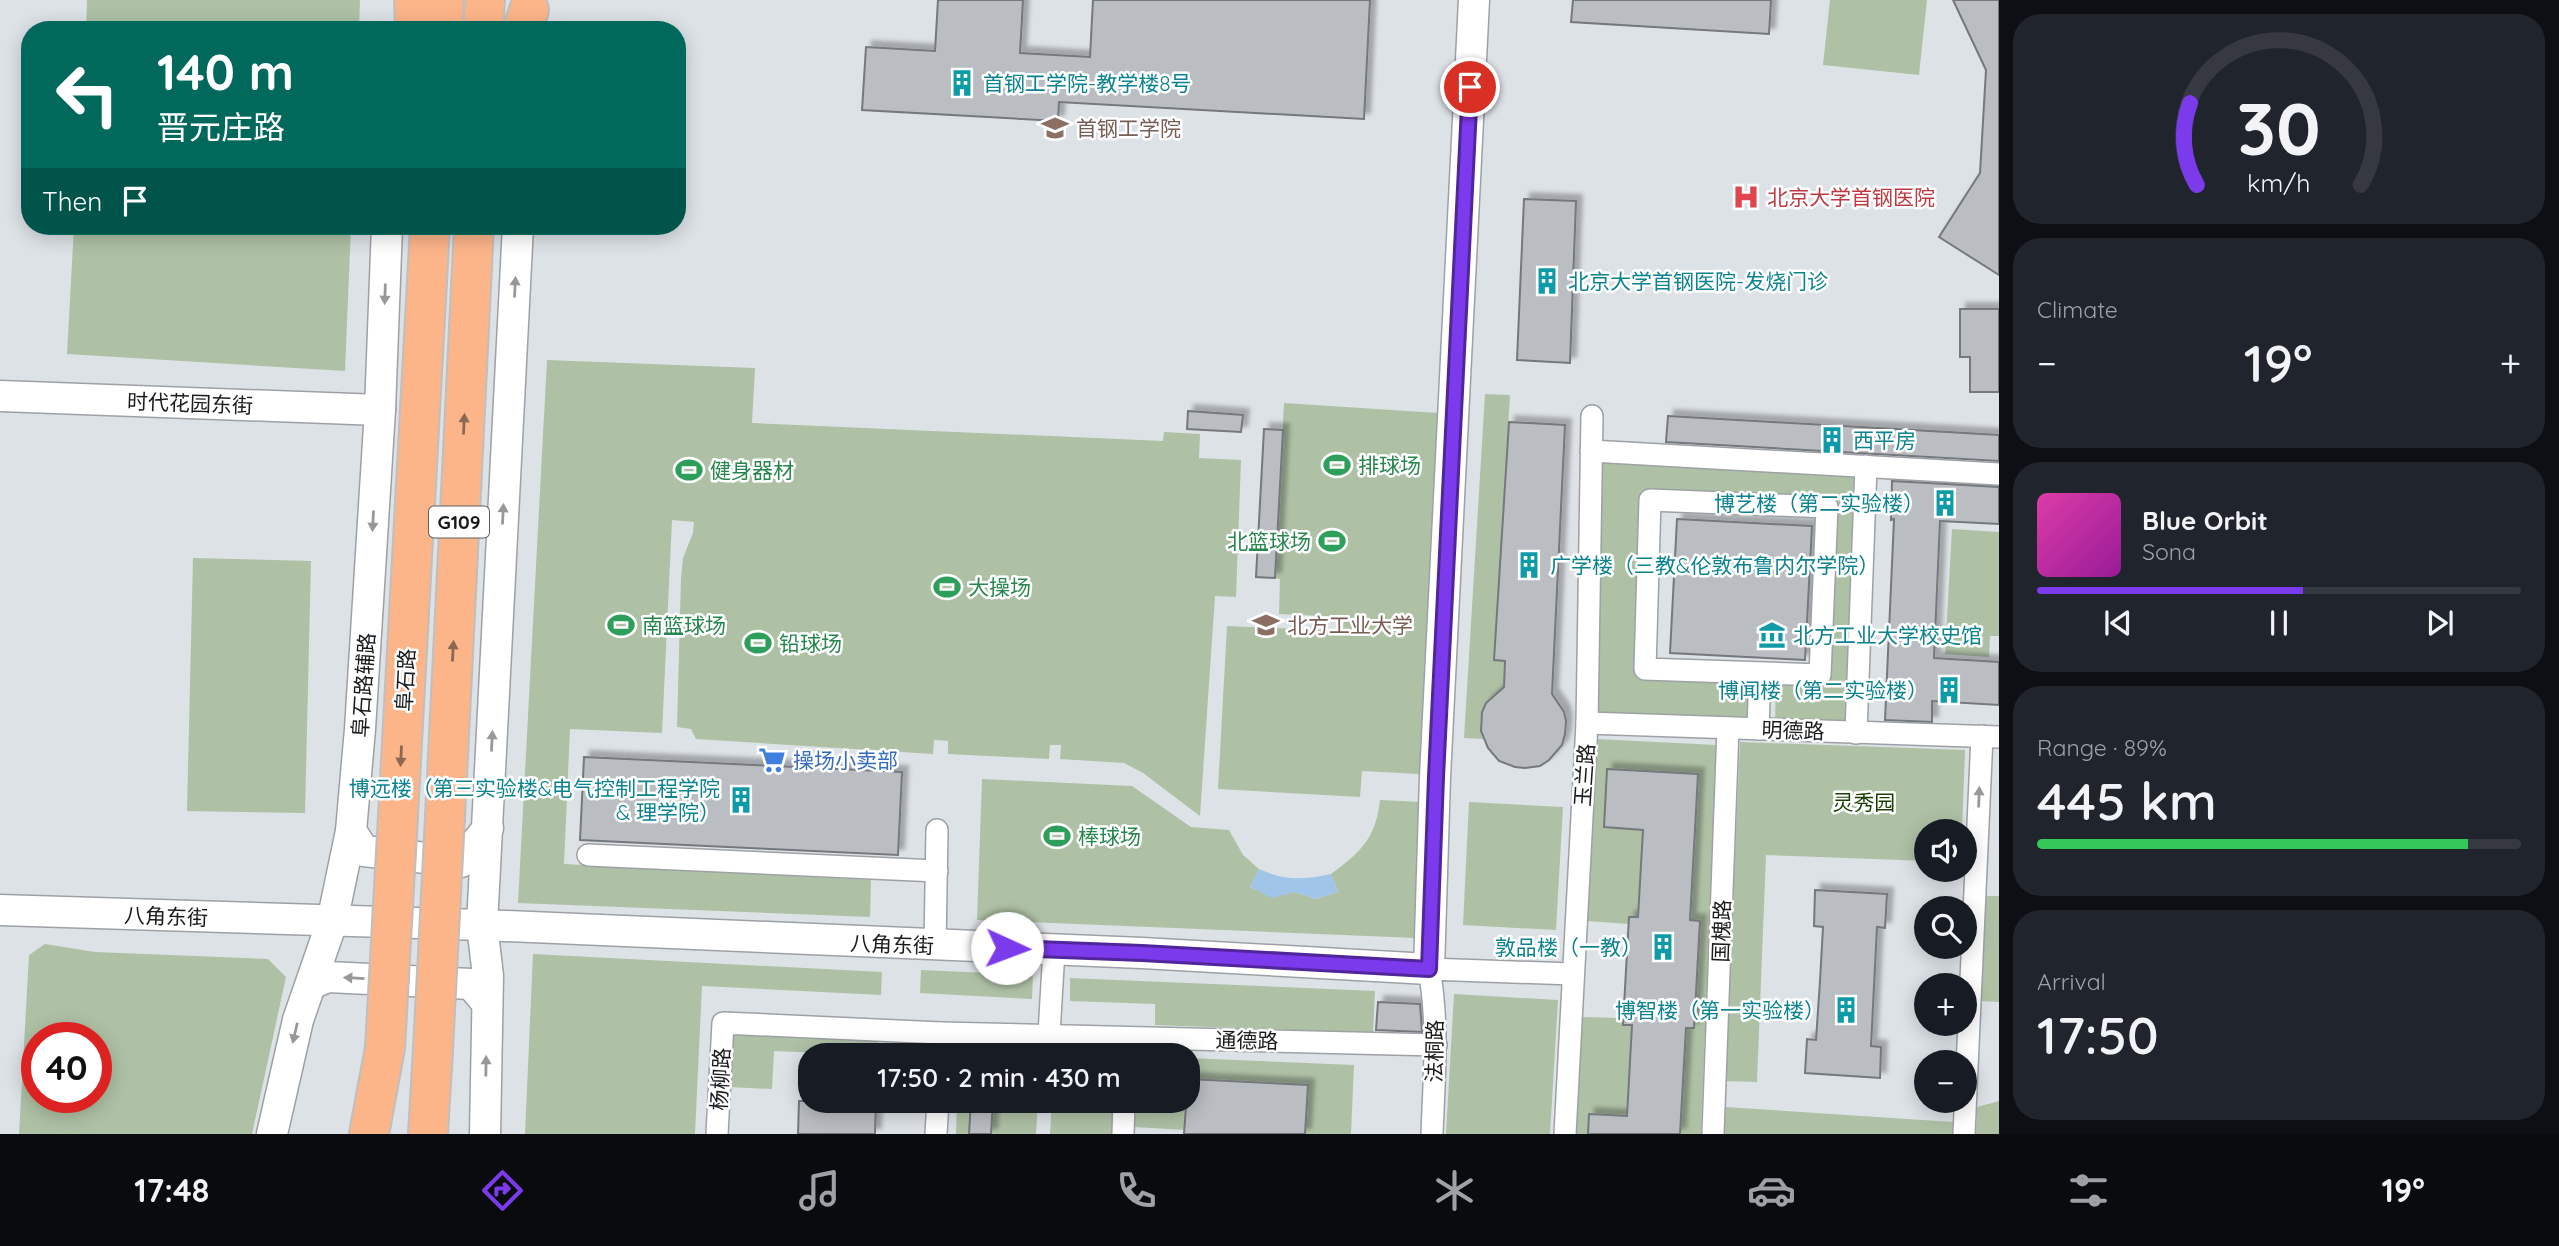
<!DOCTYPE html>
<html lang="en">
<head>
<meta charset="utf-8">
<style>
  :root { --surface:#171b24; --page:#20242c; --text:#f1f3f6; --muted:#9ea1a6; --line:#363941; --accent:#7c3aed }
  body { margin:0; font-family:Quicksand,"Noto Sans SC",sans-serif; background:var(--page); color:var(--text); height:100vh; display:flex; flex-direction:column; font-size:26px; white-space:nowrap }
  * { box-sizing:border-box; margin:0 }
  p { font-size:23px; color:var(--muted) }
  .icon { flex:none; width:38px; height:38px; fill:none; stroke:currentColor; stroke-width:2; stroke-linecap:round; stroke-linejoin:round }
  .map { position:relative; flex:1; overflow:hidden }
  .details { display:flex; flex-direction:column; gap:14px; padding:14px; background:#0d0f14; width:560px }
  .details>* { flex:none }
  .top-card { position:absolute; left:21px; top:21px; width:665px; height:214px; border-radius:28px; box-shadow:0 4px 18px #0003; background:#00695c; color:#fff; overflow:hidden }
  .fabs { position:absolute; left:1914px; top:819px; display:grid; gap:14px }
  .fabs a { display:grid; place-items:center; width:63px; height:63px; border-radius:50%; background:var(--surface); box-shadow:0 4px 18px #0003; font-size:35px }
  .speed { position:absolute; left:21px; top:1022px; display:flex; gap:14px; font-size:35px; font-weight:700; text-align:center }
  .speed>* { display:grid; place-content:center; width:91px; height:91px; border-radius:50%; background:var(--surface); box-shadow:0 4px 18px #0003; line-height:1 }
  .speed .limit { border:10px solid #d22; background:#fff; color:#111 }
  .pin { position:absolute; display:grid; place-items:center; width:60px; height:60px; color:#fff; margin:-30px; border:4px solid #fff; border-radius:50%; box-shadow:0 2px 7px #0007 }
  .me { position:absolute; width:77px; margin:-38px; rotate:92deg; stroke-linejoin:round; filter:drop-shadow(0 0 5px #0008) }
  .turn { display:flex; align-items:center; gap:24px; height:147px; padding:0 21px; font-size:32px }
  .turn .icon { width:91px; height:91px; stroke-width:2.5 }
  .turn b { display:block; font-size:49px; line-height:60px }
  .then { display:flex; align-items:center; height:66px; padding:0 21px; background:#0003; gap:14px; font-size:26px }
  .big { font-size:52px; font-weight:600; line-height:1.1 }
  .details .tile { flex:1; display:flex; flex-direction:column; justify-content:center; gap:10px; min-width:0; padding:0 24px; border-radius:28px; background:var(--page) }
  .details .dial { align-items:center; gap:0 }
  .dial svg { height:182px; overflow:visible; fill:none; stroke:var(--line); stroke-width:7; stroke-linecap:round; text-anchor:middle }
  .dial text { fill:var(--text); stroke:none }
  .song { display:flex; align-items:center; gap:21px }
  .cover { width:84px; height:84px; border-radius:10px; background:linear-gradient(135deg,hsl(320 70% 55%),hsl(300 70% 35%)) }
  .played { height:7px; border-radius:4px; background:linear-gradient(90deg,var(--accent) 55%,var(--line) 55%) }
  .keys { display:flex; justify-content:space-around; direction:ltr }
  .heat { display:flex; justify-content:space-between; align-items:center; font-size:38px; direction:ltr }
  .charge { height:10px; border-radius:5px; background:linear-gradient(90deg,#34c759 89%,var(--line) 0) }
  .trip { position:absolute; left:798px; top:1043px; width:402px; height:70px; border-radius:28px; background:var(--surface); box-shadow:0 4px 18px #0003; font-weight:600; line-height:70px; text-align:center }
  .tabs { display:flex; height:112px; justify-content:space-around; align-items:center; background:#090b0e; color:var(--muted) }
  .tabs .icon { width:49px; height:49px }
  .tabs .selected { color:var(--accent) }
  .tabs b { font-size:32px; color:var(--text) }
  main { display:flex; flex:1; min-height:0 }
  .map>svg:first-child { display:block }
</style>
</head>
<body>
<main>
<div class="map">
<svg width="1999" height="1134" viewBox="0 0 1999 1134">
  <defs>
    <filter id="shadow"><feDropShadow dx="6" dy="-6" stdDeviation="2" flood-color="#0004"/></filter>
  </defs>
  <rect width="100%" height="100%" fill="#dde2e7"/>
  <g fill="#aec1a5" fill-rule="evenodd">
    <path d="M87 0H360L359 30H86Z"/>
    <path d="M1830 0H1927L1919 75 1823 65Z"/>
    <path d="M74 226H351L345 371 67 354Z"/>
    <path d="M547 360 755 368 752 423 1163 441 1164 432 1200 434 1199 458 1241 460 1236 597 1215 596 1200 816 1143 773 1124 763 1060 759 1061 745H1050L1049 759 948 754V741L934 740 933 754 696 739 691 729 677 727 681 578 683 558 693 533 694 522 672 520 662 733 570 729 564 864 871 880 870 917 518 903Z"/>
    <path d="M1485 394 1510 395 1494 660 1505 661 1506 686C1487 698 1475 715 1483 739L1464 738Z"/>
    <path d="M1284 403 1438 413 1419 774 1362 771 1360 797 1218 789 1227 626 1343 631 1344 617 1279 614 1280 579 1275 578Z"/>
    <path d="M1598 457 1861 472 1848 725 1775 722 1776 682 1828 683 1834 500 1642 492 1637 675 1750 680 1748 721 1594 717Z"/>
    <path d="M1952 529 1999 532V636H1990L1989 657 1945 654Z"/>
    <path d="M193 558 311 561 305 813 187 811Z"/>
    <path d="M1597 739 1716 745 1701 1134H1680L1686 1028 1700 921 1690 920 1698 774 1607 770 1604 827 1643 830 1638 917H1629V924L1587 921Z"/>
    <path d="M1740 742 1965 750 1962 831H1927V861L1766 855 1757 1082 1725 1081Z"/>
    <path d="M982 779 1132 786 1191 827 1229 830 1243 855 1259 869 1250 887 1272 897 1295 892 1315 899 1338 892 1331 874C1361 852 1376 838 1380 800L1421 802 1416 938 977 920Z"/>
    <path d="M1469 802 1563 807 1556 930 1463 925Z"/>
    <path d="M1985 896H1999V1002L1980 1001Z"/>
    <path d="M45 944 95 952 268 959 286 977 252 1134H19L29 955ZM37 1038H96V1097H37Z"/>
    <path d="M533 954 882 972 881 995 702 986 695 1134H525Z"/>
    <path d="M921 970 1033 975 1032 999 920 993Z"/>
    <path d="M1070 978 1375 991 1373 1033 1155 1025V1004L1070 1001Z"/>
    <path d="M1454 994 1558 1000 1550 1134H1446Z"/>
    <path d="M1579 1017 1623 1018V1025H1632L1627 1116 1589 1114 1588 1134H1574Z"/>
    <path d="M731 1031 878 1037 877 1055 774 1051 772 1089 729 1087Z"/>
    <path d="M1188 1058 1354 1065 1351 1134H1305L1308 1085 1188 1079Z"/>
    <path d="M957 1101H1038L1036 1134H956Z"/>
    <path d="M1052 1101H1116L1114 1134H1050Z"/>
    <path d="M1135 1101H1186L1185 1130 1134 1127Z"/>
    <path d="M1999 1101V1134H1976L1977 1107Z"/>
    <path d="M1725 1107 1953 1122V1134H1724Z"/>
  </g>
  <path fill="#a0c5e8" d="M1259 869C1285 881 1304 880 1331 874L1338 892 1315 899 1295 892 1272 898 1250 887Z"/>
  <g fill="#babec3" stroke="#74787d" stroke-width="2" filter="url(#shadow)">
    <path d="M938 0H1023L1020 53 1090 57 1093 0H1370L1364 119 1059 102 1058 121 862 110 866 47 935 51Z"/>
    <path d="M1573 0H1771L1769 34 1571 22Z"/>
    <path d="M1953 0H1999V275L1939 237 1980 173 1986 70Z"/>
    <path d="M1524 199 1576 201 1570 363 1517 360Z"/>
    <path d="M1960 309H1999V392H1970V357H1960Z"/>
    <path d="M1188 411 1243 415 1241 432 1187 429Z"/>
    <path d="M1668 416 1999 435V461L1666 442Z"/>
    <path d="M1509 422 1565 425 1552 694 1564 712 1566 721 1565 734 1562 745 1549 760 1540 766 1525 768 1515 767 1499 761 1488 748 1481 731 1482 712 1486 703 1504 687 1505 661 1494 660Z"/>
    <path d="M1264 429 1283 430 1275 578 1256 577Z"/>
    <path d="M1892 481 1999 487V524L1940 521 1934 658 1999 662V705L1932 701V722L1885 720 1894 519 1891 520Z"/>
    <path d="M1677 519 1812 526 1805 660 1670 653Z"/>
    <path d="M584 757 902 772 898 855 580 840Z"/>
    <path d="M1607 769 1698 774 1690 920 1700 921 1694 1028H1686L1680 1134H1588L1589 1114 1627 1116 1632 1025H1623L1626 970 1629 917H1638L1643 830 1604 827Z"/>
    <path d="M1815 890 1887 894 1885 928 1877 927 1871 1046 1881 1047 1880 1078 1805 1073 1807 1039 1816 1040 1820 981 1823 927 1814 926Z"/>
    <path d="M1378 1002 1420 1004 1422 1032 1376 1030Z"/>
    <path d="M1188 1079 1308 1085 1305 1134H1184Z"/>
    <path d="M799 1101H876L875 1134H798Z"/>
    <path d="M971 1101H993L991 1134H969Z"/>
  </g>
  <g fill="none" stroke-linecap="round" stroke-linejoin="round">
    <defs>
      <g id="street">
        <path d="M1591 451 1999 474"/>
        <path d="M1650 500 1827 507 1820 675 1645 669Z"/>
        <path d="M1587 723 1999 737"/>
        <path d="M1758 729 1760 673"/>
        <path d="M1856 733 1866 466"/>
        <path d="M588 855 937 871"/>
        <path d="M935 945 937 830"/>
        <path d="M1049 1034 1054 950"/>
        <path d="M940 1055 941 1033"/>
        <path d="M717 1134 723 1023 941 1033 1436 1045"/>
        <path d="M936 1134 938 1101"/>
        <path d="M1123 1134 1124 1101"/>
        <path d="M1432 1134C1434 1078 1439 1024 1429 969L1572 974"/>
        <path d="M1565 1134 1587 723 1592 416"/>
        <path d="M1713 1134 1728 728"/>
        <path d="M1964 1134 1982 736"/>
      </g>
      <g id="secondary">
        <path d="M0 396 380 410"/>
        <path d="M351 831 364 851 461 862 488 828"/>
        <path d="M0 910 482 925 1142 953 1429 969 1435 777 1474 0"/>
        <path d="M311 984 328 977 471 984 487 1003"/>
        <path d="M272 1134 298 1020 332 922 351 831 360 729 380 410 387 226"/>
        <path d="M485 1134 488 976 482 925 518 226"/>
      </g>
      <g id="highway">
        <path d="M414 0 415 30"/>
        <path d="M443 30 444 0"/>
        <path d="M483 30 485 0"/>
        <path d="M523 30 529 10"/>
        <path d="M398 816 430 226"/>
        <path d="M445 817 474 226"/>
        <path d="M369 1134 385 1048"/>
        <path d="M428 1134 433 1049"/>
      </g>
    </defs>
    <use href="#street" stroke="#9da1a6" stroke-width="24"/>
    <use href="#secondary" stroke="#9da1a6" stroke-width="33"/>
    <use href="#highway" stroke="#bfbfc0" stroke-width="42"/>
    <use href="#street" stroke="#fff" stroke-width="21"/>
    <use href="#secondary" stroke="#fff" stroke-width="30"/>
    <use href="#highway" stroke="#fcb589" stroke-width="38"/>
    <defs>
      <g id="highway-bridge">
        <path d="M385 1048 398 816"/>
        <path d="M433 1049 445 817"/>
      </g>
    </defs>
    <use href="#highway-bridge" stroke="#bfbfc0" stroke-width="42" stroke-linecap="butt"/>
    <use href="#highway-bridge" stroke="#fcb589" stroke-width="38"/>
  </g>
  <defs><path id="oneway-solid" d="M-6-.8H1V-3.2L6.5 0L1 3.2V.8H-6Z" transform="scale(1.75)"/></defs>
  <g fill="#989899">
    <use href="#oneway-solid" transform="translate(515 287) rotate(-87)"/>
    <use href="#oneway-solid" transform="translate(385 294) rotate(92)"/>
    <use href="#oneway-solid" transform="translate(503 514) rotate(-87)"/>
    <use href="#oneway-solid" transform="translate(373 521) rotate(93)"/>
    <use href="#oneway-solid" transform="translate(492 741) rotate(-87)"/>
    <use href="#oneway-solid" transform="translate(1979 797) rotate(-88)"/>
    <use href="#oneway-solid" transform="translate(354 978) rotate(-177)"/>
    <use href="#oneway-solid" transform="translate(295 1033) rotate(103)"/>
    <use href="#oneway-solid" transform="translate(486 1066) rotate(-89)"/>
  </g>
  <g fill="#8a6853">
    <use href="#oneway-solid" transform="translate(464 424) rotate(-87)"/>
    <use href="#oneway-solid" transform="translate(453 651) rotate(-87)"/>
    <use href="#oneway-solid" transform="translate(401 756) rotate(93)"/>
  </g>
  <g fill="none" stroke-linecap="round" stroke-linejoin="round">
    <defs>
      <path id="route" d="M1007 948 1142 953 1429 969 1436 777 1470 87"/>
    </defs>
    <use href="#route" stroke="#51269a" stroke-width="18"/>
    <use href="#route" stroke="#7c3aed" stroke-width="12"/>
  </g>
  <defs>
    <symbol id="building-bare" viewBox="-9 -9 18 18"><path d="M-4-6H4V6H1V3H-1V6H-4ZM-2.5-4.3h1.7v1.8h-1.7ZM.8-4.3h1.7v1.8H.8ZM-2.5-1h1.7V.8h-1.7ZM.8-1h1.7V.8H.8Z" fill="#0f9aa8" stroke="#fff" stroke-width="2.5" paint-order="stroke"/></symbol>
    <symbol id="university-bare" viewBox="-9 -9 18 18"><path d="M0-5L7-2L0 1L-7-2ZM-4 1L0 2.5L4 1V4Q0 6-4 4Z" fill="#8d6e63" stroke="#fff" stroke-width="2.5" paint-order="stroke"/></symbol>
    <symbol id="hospital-bare" viewBox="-9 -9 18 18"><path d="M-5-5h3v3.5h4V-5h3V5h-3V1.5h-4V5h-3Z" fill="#e0444e" stroke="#fff" stroke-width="2.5" paint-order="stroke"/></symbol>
    <symbol id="stadium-bare" viewBox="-9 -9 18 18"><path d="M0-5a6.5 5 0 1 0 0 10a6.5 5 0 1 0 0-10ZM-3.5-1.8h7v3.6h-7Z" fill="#2e9e5b" stroke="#fff" stroke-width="2.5" paint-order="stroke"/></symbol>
    <symbol id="museum-bare" viewBox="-9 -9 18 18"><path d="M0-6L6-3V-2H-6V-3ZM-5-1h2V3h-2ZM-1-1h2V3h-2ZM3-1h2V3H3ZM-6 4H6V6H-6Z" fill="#0f9aa8" stroke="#fff" stroke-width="2.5" paint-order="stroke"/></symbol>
    <symbol id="supermarket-bare" viewBox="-9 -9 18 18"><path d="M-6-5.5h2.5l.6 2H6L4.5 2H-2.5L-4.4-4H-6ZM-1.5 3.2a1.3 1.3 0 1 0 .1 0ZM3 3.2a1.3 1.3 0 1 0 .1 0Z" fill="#3f7fe0" stroke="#fff" stroke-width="2.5" paint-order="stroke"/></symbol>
  </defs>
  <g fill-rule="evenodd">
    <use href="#building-bare" x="943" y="64" width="38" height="38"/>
    <use href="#university-bare" x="1036" y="109" width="38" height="38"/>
    <use href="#hospital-bare" x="1727" y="178" width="38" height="38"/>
    <use href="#building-bare" x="1528" y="262" width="38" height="38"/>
    <use href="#building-bare" x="1813" y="421" width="38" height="38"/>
    <use href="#stadium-bare" x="1318" y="446" width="38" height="38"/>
    <use href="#stadium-bare" x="670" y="451" width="38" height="38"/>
    <use href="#building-bare" x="1926" y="484" width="38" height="38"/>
    <use href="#stadium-bare" x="1313" y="522" width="38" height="38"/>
    <use href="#building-bare" x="1510" y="546" width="38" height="38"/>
    <use href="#stadium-bare" x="928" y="568" width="38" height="38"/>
    <use href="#stadium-bare" x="602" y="606" width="38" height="38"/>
    <use href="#university-bare" x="1247" y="606" width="38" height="38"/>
    <use href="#museum-bare" x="1753" y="616" width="38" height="38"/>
    <use href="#stadium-bare" x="739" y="624" width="38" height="38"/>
    <use href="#building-bare" x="1930" y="671" width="38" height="38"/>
    <use href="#supermarket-bare" x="753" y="741" width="38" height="38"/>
    <use href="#building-bare" x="722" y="781" width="38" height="38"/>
    <use href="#stadium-bare" x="1038" y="817" width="38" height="38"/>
    <use href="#building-bare" x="1644" y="928" width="38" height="38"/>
    <use href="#building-bare" x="1827" y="991" width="38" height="38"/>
  </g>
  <g text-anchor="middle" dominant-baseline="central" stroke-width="5" stroke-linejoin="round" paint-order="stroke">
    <rect fill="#fff" stroke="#5e5f61" stroke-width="2" x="429" y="506.5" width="60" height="31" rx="5"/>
    <g font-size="19" font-weight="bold" fill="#191b1d">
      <text x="459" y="522">G109</text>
    </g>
    <g font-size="21" fill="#0d838f" stroke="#fff" text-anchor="start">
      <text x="983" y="83">首钢工学院-教学楼8号</text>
      <text x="1568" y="281">北京大学首钢医院-发烧门诊</text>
      <text x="1853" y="440">西平房</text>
      <text x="1924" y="503" text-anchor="end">博艺楼（第二实验楼）</text>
      <text x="1550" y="565">广学楼（三教&amp;伦敦布鲁内尔学院）</text>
      <text x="1793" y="635">北方工业大学校史馆</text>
      <text x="1928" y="690" text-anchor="end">博闻楼（第二实验楼）</text>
      <text x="720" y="788" text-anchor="end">博远楼（第三实验楼&amp;电气控制工程学院<tspan x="720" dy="24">&amp; 理学院）</tspan></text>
      <text x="1642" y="947" text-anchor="end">敦品楼（一教）</text>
      <text x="1825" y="1010" text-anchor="end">博智楼（第一实验楼）</text>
    </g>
    <g font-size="21" fill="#785e54" stroke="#fff" text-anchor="start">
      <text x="1076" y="128">首钢工学院</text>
      <text x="1287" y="625">北方工业大学</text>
    </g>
    <g font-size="21" fill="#be3a42" stroke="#fff" text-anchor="start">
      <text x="1767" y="197">北京大学首钢医院</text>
    </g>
    <g font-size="21" fill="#191b1d" stroke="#fff">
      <text transform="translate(190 403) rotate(2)">时代花园东街</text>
      <text transform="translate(405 680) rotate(-87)">阜石路</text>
      <text transform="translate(363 685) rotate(-86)">阜石路辅路</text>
      <text transform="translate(1793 730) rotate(2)">明德路</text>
      <text transform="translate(1584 775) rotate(-86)">玉兰路</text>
      <text transform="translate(166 916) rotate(2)">八角东街</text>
      <text transform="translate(1721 931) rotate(-88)">国槐路</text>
      <text transform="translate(892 944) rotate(2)">八角东街</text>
      <text transform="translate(1247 1040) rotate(1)">通德路</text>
      <text transform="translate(1434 1051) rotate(-89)">法桐路</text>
      <text transform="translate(720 1079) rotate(-87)">杨柳路</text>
    </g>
    <g font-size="21" fill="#27864d" stroke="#fff" text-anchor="start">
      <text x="1358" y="465">排球场</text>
      <text x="710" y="470">健身器材</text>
      <text x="1311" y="541" text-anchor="end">北篮球场</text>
      <text x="968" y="587">大操场</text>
      <text x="642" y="625">南篮球场</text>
      <text x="779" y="643">铅球场</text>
      <text x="1078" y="836">棒球场</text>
    </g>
    <g font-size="21" fill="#366cbe" stroke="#fff" text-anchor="start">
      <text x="793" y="760">操场小卖部</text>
    </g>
    <g font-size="21" fill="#1b3e03" stroke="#fff">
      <text x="1864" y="802">灵秀园</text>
    </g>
  </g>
</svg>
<div class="fabs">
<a><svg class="icon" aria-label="sound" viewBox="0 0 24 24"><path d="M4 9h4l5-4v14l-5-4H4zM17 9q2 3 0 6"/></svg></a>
<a><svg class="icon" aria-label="search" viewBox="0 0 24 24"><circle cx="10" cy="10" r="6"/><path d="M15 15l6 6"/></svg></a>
<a>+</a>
<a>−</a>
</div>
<div class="speed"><div class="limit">40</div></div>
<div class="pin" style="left:1470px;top:87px;background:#d93025"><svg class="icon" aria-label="arrive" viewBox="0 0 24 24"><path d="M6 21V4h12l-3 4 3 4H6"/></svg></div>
<svg class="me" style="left:1007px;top:948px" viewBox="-20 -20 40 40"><circle r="19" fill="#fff"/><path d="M0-13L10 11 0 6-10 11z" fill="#7c3aed"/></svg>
<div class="trip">17:50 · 2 min · 430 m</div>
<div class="top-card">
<div class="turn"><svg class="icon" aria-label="left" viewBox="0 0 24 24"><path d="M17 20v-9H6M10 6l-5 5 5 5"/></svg><div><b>140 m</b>晋元庄路</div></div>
<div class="then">Then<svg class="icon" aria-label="arrive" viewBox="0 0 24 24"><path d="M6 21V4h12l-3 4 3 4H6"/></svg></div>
</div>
</div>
<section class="details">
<div class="tile dial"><svg viewBox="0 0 100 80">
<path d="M14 69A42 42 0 1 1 86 69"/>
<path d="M14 69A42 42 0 0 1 11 33" stroke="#7c3aed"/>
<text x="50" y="56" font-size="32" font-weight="700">30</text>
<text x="50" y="72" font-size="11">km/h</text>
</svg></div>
<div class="tile"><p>Climate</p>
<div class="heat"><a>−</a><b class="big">19°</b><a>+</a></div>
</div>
<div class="tile">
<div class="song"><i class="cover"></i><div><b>Blue Orbit</b><p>Sona</p></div></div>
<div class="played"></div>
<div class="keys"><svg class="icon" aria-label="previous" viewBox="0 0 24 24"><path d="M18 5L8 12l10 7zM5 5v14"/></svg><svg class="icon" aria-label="pause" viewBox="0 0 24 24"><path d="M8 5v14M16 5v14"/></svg><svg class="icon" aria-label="next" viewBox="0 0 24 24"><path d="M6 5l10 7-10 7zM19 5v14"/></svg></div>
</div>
<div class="tile"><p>Range · 89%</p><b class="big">445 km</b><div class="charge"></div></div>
<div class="tile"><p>Arrival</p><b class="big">17:50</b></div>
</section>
</main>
<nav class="tabs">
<b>17:48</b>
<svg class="icon selected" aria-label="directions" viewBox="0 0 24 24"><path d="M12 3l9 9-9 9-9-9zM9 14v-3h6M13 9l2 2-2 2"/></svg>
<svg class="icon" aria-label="music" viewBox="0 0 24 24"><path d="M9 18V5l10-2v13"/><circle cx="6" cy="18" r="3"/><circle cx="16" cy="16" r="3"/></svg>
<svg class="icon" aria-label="phone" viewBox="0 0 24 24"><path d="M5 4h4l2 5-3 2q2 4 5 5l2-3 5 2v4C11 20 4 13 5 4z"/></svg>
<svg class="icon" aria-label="climate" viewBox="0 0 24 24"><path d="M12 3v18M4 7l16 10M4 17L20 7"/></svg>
<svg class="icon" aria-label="car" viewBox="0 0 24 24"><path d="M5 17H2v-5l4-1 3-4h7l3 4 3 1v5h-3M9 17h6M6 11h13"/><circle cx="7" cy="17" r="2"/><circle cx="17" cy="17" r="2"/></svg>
<svg class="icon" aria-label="filters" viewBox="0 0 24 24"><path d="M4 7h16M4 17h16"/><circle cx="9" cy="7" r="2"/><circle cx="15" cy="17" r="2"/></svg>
<b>19°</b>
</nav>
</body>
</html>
